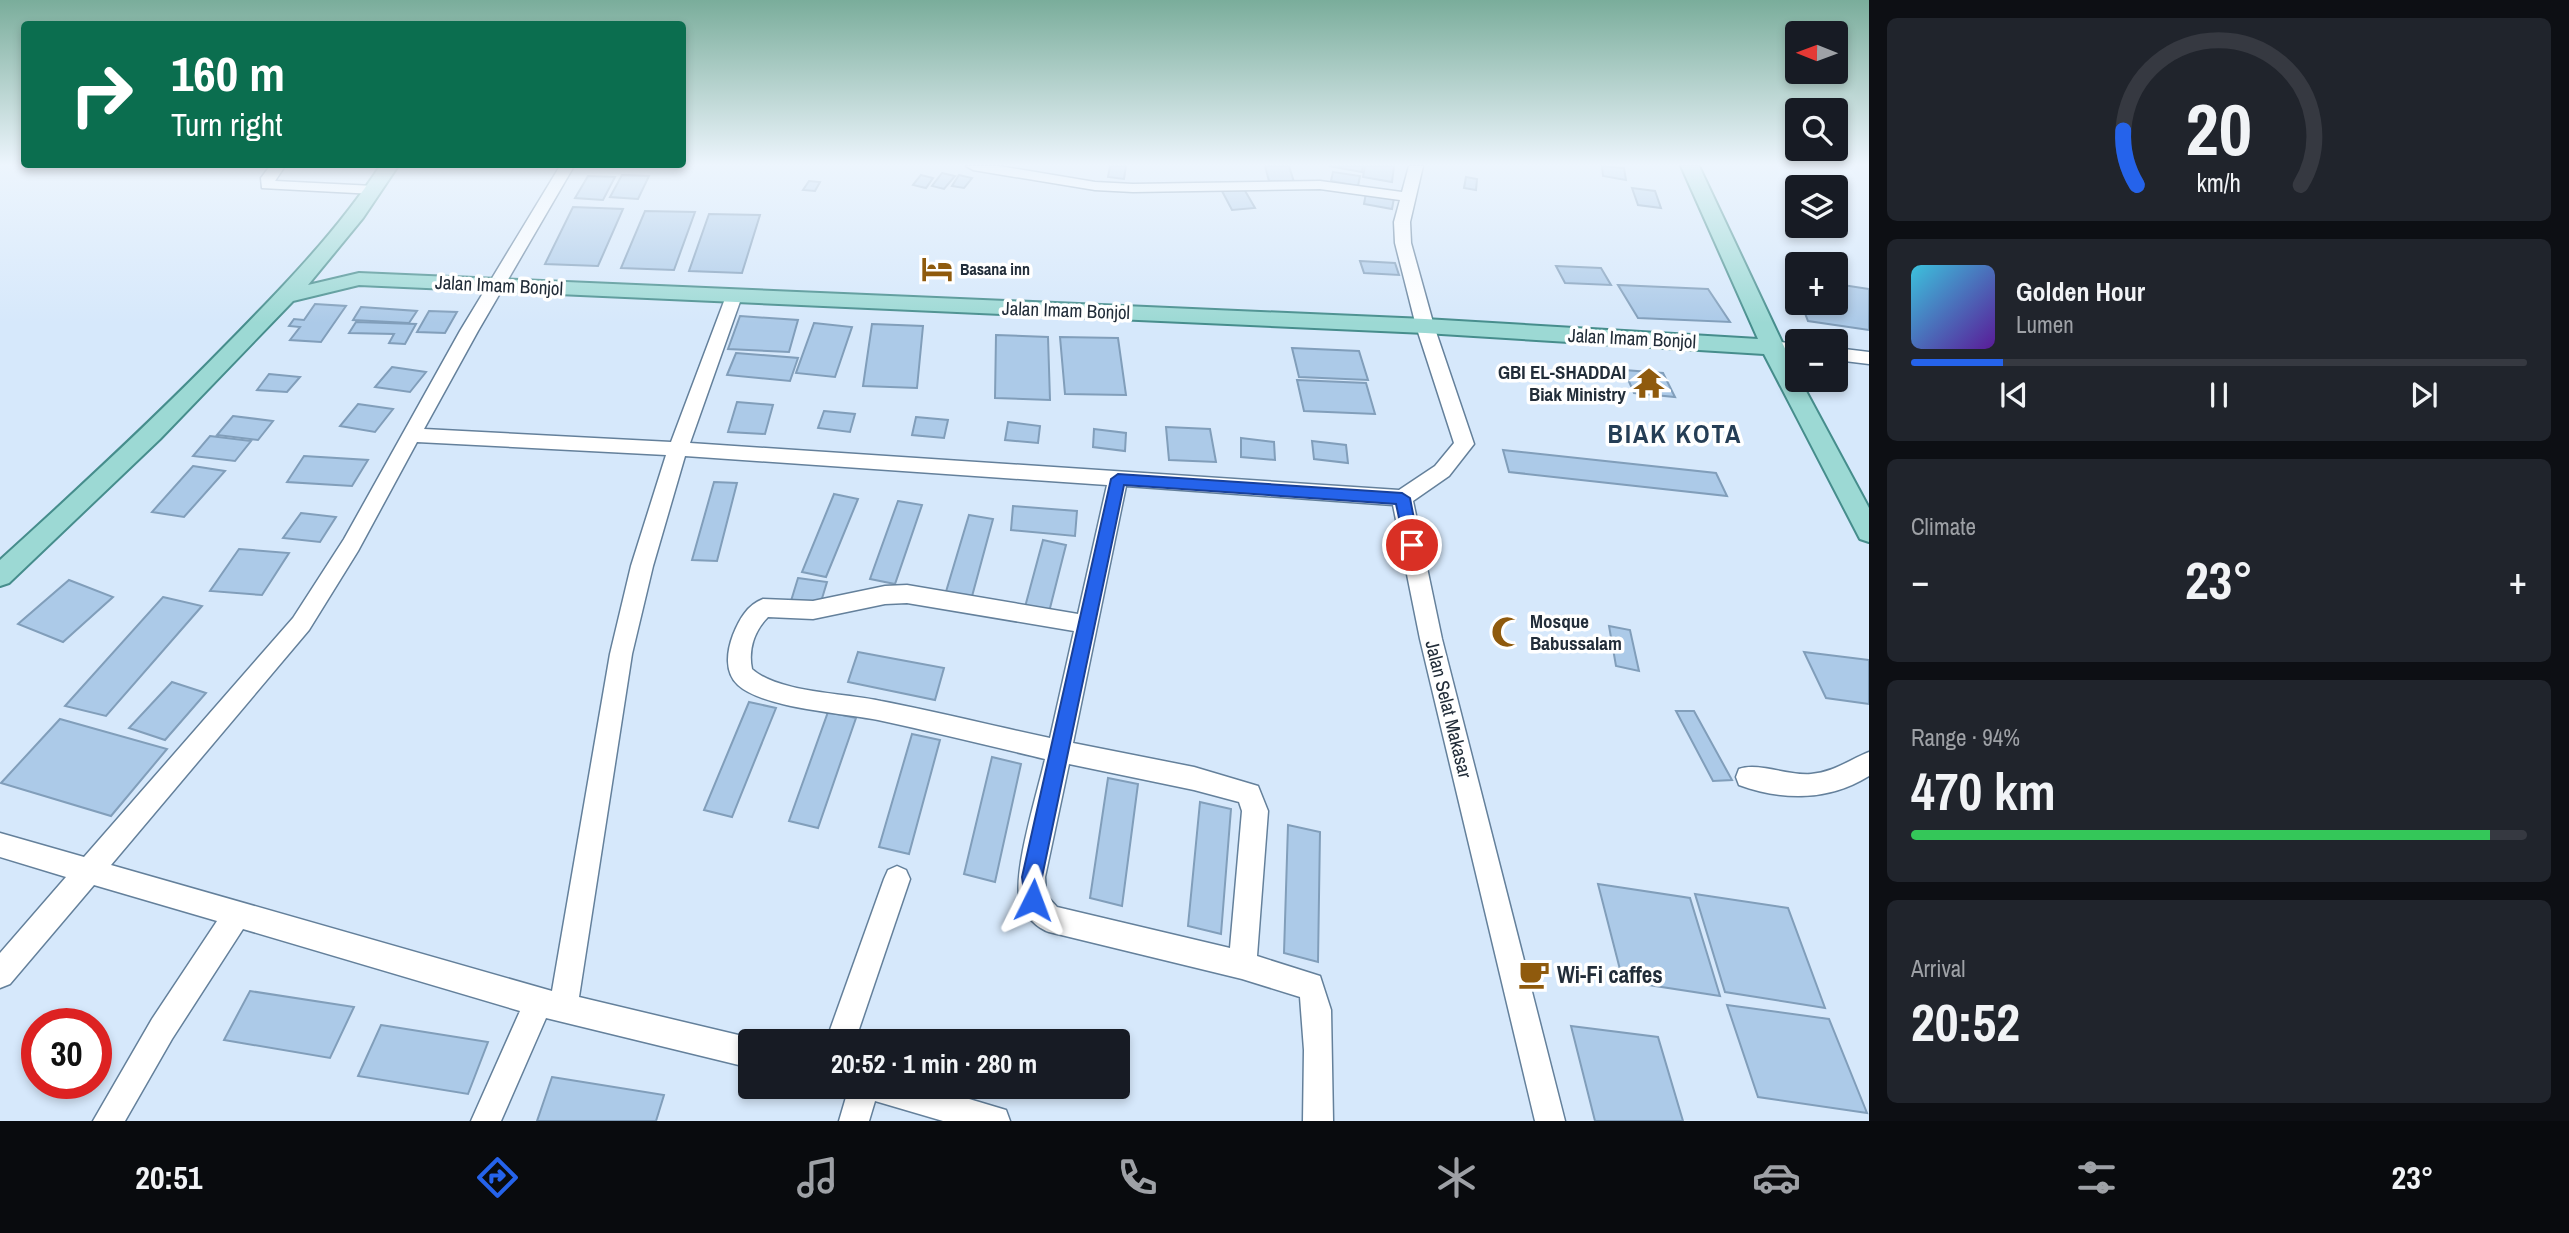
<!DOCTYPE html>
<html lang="en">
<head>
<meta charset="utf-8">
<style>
  :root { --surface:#171b24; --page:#20242c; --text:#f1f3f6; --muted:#9ea1a6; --line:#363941; --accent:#2563eb }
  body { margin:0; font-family:"Archivo Narrow",sans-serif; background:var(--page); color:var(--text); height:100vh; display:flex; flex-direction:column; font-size:26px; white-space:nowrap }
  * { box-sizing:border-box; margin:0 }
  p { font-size:23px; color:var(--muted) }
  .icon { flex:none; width:38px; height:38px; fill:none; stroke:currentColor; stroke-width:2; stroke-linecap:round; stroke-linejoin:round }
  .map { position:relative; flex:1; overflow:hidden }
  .drawer { display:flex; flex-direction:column; gap:18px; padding:18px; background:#0d0f14; width:700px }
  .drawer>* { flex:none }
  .top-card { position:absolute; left:21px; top:21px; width:665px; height:147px; border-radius:7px; box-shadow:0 4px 10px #0003; background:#0b6e4f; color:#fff; overflow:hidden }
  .needle { width:46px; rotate:271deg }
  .buttons { position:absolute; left:1785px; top:21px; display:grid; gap:14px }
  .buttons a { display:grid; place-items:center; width:63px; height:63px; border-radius:7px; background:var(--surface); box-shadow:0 4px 10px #0003; font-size:35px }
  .speed { position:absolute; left:21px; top:1008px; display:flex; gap:14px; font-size:35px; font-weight:700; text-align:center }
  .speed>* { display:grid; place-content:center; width:91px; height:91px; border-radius:50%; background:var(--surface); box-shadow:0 4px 10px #0003; line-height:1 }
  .speed .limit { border:10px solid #d22; background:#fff; color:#111 }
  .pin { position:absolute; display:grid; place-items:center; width:60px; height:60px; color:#fff; margin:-30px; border:4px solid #fff; border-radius:50%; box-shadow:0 2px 7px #0007 }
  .me { position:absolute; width:77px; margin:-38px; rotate:3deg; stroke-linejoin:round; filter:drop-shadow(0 0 5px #0008) }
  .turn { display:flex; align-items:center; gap:24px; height:147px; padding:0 35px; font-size:32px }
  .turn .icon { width:91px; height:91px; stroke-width:2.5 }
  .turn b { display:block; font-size:49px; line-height:60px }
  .big { font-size:52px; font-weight:700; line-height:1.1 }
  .drawer .card { flex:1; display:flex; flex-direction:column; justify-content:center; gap:10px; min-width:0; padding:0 24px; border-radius:10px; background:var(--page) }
  .drawer .dial { align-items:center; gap:0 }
  .dial svg { height:182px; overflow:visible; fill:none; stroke:var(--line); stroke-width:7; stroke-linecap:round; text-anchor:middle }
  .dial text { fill:var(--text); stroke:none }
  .song { display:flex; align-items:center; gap:21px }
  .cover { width:84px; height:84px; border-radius:10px; background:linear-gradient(135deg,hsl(190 70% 55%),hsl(270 70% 35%)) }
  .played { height:7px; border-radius:4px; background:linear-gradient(90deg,var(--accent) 15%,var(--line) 15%) }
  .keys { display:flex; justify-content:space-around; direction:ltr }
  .heat { display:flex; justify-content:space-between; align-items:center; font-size:38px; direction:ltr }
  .charge { height:10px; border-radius:5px; background:linear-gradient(90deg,#34c759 94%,var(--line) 0) }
  .trip { position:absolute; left:738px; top:1029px; width:392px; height:70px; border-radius:7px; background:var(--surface); box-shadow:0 4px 10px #0003; font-weight:700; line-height:70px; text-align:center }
  .dock { display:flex; height:112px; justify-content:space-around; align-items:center; background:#090b0e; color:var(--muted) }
  .dock .icon { width:49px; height:49px }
  .dock .on { color:var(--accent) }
  .dock b { font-size:32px; color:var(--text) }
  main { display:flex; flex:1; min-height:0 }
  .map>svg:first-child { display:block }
</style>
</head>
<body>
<main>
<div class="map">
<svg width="1869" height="1121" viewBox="0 0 1869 1121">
  <rect width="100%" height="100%" fill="#d6e8fb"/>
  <g fill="#accae8" stroke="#819eba" stroke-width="2">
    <path d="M1110 166H1126L1124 179 1108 177Z"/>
    <path d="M1265 166H1289L1294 182 1269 181Z"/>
    <path d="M1329 166H1363L1362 172Z"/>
    <path d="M1365 166H1394L1392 182 1363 177Z"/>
    <path d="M1602 166 1624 168 1626 180 1603 176Z"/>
    <path d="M1333 172 1360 176 1358 186 1331 181Z"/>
    <path d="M942 173 955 176 944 189 932 186Z"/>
    <path d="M622 175 649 176 638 199 610 197Z"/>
    <path d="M921 175 933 178 926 188 913 185Z"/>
    <path d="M959 175 972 178 964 188 952 186Z"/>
    <path d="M588 176 615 177 603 200 575 198Z"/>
    <path d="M1466 177 1477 179 1476 190 1464 188Z"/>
    <path d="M809 181 820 182 815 191 803 190Z"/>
    <path d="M1632 188 1655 191 1661 208 1638 205Z"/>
    <path d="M1244 189 1255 208 1232 210 1222 191Z"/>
    <path d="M1366 193 1394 198 1392 209 1364 204Z"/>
    <path d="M573 207 623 209 598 266 545 264Z"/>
    <path d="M645 211 695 212 674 270 621 268Z"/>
    <path d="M709 214 760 215 742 273 689 271Z"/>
    <path d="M1360 261 1395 263 1399 275 1364 273Z"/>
    <path d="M1556 266 1601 268 1611 285 1565 283Z"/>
    <path d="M1836 284 1869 289V330L1808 321 1801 303H1836Z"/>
    <path d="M1618 285 1708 289 1730 322 1638 318Z"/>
    <path d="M315 304 346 306 321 342 290 340 300 327 289 326 294 319 304 320Z"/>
    <path d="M361 307 417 311 409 323 353 320Z"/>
    <path d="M429 311 457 312 445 333 417 332Z"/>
    <path d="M740 316 798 320 789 352 728 349Z"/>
    <path d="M356 322 416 324 405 344 389 343 394 334 349 333Z"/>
    <path d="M814 323 852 327 835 377 796 373Z"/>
    <path d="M872 324 923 326 917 388 863 386Z"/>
    <path d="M996 335 1048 337 1050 400 995 398Z"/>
    <path d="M1060 337 1118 338 1126 395 1065 394Z"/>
    <path d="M1292 348 1359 351 1368 380 1299 377Z"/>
    <path d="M736 353 798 358 790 381 727 375Z"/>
    <path d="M392 367 426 372 410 392 375 387Z"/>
    <path d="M1624 370 1663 373 1675 397 1634 393Z"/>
    <path d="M269 374 300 377 287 392 257 390Z"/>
    <path d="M1297 380 1366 383 1375 414 1304 411Z"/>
    <path d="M737 402 773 405 765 434 728 432Z"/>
    <path d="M358 404 393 409 375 432 340 426Z"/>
    <path d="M824 411 855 414 850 432 818 428Z"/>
    <path d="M233 416 273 421 258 440 217 435Z"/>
    <path d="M916 417 948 420 944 438 912 435Z"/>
    <path d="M1008 422 1040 426 1038 443 1005 440Z"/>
    <path d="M1166 427 1210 429 1216 462 1169 460Z"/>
    <path d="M1094 429 1126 433 1125 451 1093 447Z"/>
    <path d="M210 436 251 441 235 461 193 456Z"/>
    <path d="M1241 438 1274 442 1275 460 1241 457Z"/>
    <path d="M1312 441 1346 445 1348 463 1314 459Z"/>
    <path d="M1503 450 1716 473 1727 496 1509 472Z"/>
    <path d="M304 456 368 460 352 486 287 482Z"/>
    <path d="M193 466 225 471 184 517 152 512Z"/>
    <path d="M714 482 737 483 717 561 692 560Z"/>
    <path d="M834 494 858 499 826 577 802 572Z"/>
    <path d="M898 501 922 505 895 584 870 579Z"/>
    <path d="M1013 506 1077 511 1075 536 1011 530Z"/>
    <path d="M301 513 336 517 320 542 283 538Z"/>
    <path d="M969 515 993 519 971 600 945 595Z"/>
    <path d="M1043 540 1066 545 1049 612 1025 607Z"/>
    <path d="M239 549 289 553 262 595 210 591Z"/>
    <path d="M798 578 827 582 820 605 791 601Z"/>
    <path d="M69 580 113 597 63 642 18 624Z"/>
    <path d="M163 597 202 606 106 716 65 706Z"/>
    <path d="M1609 626 1630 630 1639 671 1616 666Z"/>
    <path d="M858 652 944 668 935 700 848 682Z"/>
    <path d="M1804 652 1869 660V704L1826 698Z"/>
    <path d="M172 682 206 693 165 740 129 728Z"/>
    <path d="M749 702 776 708 732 817 704 810Z"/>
    <path d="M1676 711H1694L1732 780 1713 781Z"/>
    <path d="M828 712 856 718 818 828 789 821Z"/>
    <path d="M60 719 167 749 111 816 1 783Z"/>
    <path d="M912 734 940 740 909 854 879 847Z"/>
    <path d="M992 757 1021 764 995 882 964 874Z"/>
    <path d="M1108 778 1138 784 1122 906 1090 898Z"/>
    <path d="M1200 802 1231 809 1221 934 1188 926Z"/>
    <path d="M1288 825 1320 832 1318 962 1284 953Z"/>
    <path d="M1598 884 1690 898 1720 996 1623 981Z"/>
    <path d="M1695 894 1788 908 1825 1008 1725 992Z"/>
    <path d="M250 991 354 1007 330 1058 224 1040Z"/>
    <path d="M1727 1005 1829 1019 1867 1113 1758 1097Z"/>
    <path d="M381 1025 488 1042 468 1094 358 1076Z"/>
    <path d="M1571 1026 1658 1037 1683 1121H1595Z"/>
    <path d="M552 1077 664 1095 656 1121H537Z"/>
  </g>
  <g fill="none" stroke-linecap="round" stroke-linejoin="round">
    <defs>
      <g id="minor">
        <path d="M270 166H285L275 181 374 186 381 190 374 194 262 188 261 178Z"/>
        <path d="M560 166H574L478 331 424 429 671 442 726 296 734 291 742 296 690 443 1399 490 1435 466 1454 443 1416 326 1395 243 1394 222 1400 200 1320 189 1133 192 1095 190 973 170 966 166H999L1095 182 1133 184 1320 181 1402 192 1409 166H1423L1410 222 1411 243 1434 326 1474 444 1449 476 1413 501 1442 639 1565 1121H1535L1420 639 1393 505 1126 486 1073 743 1194 767 1258 786 1268 811 1257 956 1320 976 1331 1010 1333 1121H1303L1304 1050 1300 997 1242 979 1049 932C1037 928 1024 915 1020 902 1012 873 1038 791 1045 759 990 746 934 732 878 720 843 713 763 708 738 685 724 672 727 651 733 635 739 620 747 605 763 599L813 601 885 586 907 585 1078 614 1107 485 685 456 653 566 632 654 579 997 751 1038 758 1041H751V1068L546 1018 501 1121H471L520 1011 243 929 172 1039 125 1121H93L152 1019 217 921 94 885 10 984 0 988V953L66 877 0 857V833L84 857 293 618 344 539 460 331ZM417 442 666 455 631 566 610 654 552 991 111 865 309 630 358 551ZM907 603 1074 631 1050 738C994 726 938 712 881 701 846 693 778 693 752 669 748 650 754 631 768 617L813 619 885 604ZM1069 764 1194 790 1239 802 1242 811 1230 948 1057 907 1046 895 1045 877Z"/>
        <path d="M1772 341 1797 344V356L1766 351 1763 347 1766 343Z"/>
        <path d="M1836 348 1869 352V364L1836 360Z"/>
        <path d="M1869 752V776C1829 801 1783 801 1739 785L1736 777 1739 769C1758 762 1789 776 1811 774 1834 772 1849 760 1869 752Z"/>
        <path d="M897 866 906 870 910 879 855 1041H826L884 879 888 870Z"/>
        <path d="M849 1087H929L1006 1110 1010 1121H943L875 1101 869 1121H839Z"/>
      </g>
      <path id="major" d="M380 166H398L363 218 308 285 359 273 1425 319 1758 339 1681 166H1699L1797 374V380H1800L1869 508V542L1860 539 1764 354 1425 333 359 285 293 301 160 439 9 583 0 586V560C76 491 152 421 224 347 280 290 336 233 380 166Z"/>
    </defs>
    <use href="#minor" stroke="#64809b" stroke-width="3"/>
    <use href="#major" stroke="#468d8c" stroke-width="4"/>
    <use href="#minor" fill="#fff" fill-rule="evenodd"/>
    <use href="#major" fill="#9cd9d4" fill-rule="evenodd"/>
  </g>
  <linearGradient id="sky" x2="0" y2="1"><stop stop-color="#7aad9b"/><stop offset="0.51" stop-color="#edf5fd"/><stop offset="1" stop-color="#edf5fd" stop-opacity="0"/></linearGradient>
  <rect width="1869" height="323" fill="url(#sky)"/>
  <path fill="#2563eb" stroke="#184099" stroke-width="2" d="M1118 474 1402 493 1410 498 1419 545 1412 551 1406 550 1396 504 1124 485 1042 877 1043 900 1041 907 1033 910 1026 907 1022 877 1111 479Z"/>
  <defs>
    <symbol id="hotel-bare" viewBox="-9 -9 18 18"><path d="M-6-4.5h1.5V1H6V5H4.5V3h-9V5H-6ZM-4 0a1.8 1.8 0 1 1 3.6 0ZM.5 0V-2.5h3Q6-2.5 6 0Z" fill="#8f5a0d" stroke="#fff" stroke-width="2.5" paint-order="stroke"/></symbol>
    <symbol id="temple-bare" viewBox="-9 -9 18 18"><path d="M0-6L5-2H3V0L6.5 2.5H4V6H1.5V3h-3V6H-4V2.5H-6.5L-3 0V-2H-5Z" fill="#8f5a0d" stroke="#fff" stroke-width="2.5" paint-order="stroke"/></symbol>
    <symbol id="mosque-bare" viewBox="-9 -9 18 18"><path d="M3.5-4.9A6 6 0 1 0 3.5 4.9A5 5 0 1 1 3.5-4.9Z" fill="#8f5a0d" stroke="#fff" stroke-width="2.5" paint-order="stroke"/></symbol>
    <symbol id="cafe-bare" viewBox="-9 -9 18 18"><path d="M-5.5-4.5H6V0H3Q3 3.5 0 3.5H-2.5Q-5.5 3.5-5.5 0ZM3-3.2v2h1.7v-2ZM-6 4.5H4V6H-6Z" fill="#8f5a0d" stroke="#fff" stroke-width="2.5" paint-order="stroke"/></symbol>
  </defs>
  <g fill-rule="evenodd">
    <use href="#hotel-bare" x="915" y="247" width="44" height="44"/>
    <use href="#temple-bare" x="1627" y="361" width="44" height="44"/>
    <use href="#mosque-bare" x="1485" y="610" width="44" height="44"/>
    <use href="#cafe-bare" x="1512" y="952" width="44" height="44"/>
  </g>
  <g text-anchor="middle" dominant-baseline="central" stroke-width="7" stroke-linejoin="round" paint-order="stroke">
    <g font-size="16" font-weight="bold" fill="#222d39" stroke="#fff" text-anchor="start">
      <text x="960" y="269">Basana inn</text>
    </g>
    <g font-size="19" fill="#222d39" stroke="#fff">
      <text transform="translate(499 285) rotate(3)">Jalan Imam Bonjol</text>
      <text transform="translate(1066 310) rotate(2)">Jalan Imam Bonjol</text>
      <text transform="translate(1632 338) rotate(3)">Jalan Imam Bonjol</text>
      <text transform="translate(1449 709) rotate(76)">Jalan Selat Makasar</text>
    </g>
    <g font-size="19" font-weight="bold" fill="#222d39" stroke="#fff" text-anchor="end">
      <text x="1626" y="372">GBI EL-SHADDAI<tspan x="1626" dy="22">Biak Ministry</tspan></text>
      <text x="1530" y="621" text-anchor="start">Mosque<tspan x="1530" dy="22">Babussalam</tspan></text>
    </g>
    <g font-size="23" font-weight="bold" fill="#222d39" stroke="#fff" text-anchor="start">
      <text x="1557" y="974">Wi-Fi caffes</text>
    </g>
    <g font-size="26" font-weight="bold" letter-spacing="2" fill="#253e56" stroke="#fff">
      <text x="1675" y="433">BIAK KOTA</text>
    </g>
  </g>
</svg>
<div class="buttons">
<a><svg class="needle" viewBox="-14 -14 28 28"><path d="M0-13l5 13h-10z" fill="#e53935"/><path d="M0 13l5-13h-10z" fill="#9ea1a6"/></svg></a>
<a><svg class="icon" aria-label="search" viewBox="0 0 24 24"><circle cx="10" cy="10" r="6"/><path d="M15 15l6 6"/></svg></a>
<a><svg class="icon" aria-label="layers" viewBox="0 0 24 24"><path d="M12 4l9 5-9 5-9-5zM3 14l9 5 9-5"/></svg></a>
<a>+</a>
<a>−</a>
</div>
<div class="speed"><div class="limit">30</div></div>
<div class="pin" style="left:1412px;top:545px;background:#d93025"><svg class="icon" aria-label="arrive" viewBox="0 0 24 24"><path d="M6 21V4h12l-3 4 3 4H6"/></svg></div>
<svg class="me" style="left:1033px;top:900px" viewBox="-20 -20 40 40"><path d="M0-17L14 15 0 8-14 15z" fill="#2563eb" stroke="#fff" stroke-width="4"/></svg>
<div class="trip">20:52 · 1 min · 280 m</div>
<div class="top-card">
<div class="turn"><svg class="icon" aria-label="right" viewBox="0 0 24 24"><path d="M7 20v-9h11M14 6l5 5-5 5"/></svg><div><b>160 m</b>Turn right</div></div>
</div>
</div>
<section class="drawer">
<div class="card dial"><svg viewBox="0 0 100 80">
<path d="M14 69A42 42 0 1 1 86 69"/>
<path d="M14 69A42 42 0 0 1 8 45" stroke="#2563eb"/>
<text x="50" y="56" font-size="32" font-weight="700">20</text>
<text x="50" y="72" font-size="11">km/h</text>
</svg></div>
<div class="card">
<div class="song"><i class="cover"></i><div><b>Golden Hour</b><p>Lumen</p></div></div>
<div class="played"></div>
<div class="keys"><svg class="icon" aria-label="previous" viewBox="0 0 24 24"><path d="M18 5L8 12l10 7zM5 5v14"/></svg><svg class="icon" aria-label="pause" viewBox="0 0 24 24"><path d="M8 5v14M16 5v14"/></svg><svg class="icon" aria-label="next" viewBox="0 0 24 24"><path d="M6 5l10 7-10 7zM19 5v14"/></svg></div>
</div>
<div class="card"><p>Climate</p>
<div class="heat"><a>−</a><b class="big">23°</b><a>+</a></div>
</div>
<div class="card"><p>Range · 94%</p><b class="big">470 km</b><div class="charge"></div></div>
<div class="card"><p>Arrival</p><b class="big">20:52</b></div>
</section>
</main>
<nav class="dock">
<b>20:51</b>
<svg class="icon on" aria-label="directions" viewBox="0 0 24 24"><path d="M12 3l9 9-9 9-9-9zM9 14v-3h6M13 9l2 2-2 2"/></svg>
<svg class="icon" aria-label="music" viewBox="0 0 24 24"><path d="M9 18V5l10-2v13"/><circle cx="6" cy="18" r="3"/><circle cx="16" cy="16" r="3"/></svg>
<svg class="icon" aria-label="phone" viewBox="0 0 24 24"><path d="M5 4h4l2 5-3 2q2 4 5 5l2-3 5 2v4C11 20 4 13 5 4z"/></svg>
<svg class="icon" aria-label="climate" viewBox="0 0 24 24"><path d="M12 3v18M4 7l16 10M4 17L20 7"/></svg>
<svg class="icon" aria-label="car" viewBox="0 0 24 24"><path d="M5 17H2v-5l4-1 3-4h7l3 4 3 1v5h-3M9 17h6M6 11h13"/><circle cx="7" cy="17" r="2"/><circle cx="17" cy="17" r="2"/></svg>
<svg class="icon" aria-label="filters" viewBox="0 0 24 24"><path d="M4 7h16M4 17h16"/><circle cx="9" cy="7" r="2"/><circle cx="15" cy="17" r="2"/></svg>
<b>23°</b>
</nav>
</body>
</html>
